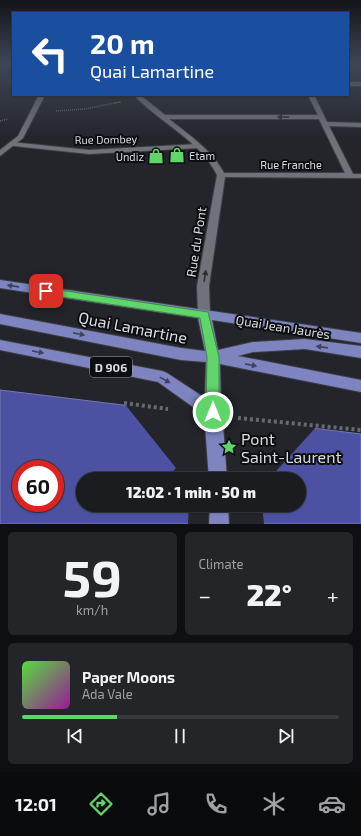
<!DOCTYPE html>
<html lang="en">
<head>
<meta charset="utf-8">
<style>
  :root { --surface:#1a1c20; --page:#232529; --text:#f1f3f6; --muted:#9fa1a5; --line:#383a3e; --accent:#60d56a }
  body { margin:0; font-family:"Exo 2",sans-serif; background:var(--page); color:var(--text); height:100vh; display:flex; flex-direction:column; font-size:15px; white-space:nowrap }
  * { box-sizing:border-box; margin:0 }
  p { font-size:13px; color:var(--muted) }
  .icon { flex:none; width:22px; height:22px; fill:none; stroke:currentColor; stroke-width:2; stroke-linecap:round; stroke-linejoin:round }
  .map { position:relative; height:524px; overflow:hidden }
  .panel { display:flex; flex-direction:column; gap:8px; padding:8px; background:#0e0f12; flex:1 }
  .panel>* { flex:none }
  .banner { position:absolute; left:12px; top:12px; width:337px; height:84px; border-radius:0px; box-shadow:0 1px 3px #0004,0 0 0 1px var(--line); background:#1a4fa0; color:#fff; overflow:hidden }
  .speed { position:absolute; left:12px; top:460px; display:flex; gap:8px; font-size:20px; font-weight:700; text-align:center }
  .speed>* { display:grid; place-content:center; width:52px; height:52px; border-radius:50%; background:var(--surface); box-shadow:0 1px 3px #0004,0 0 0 1px var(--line); line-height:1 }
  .speed .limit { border:6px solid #d22; background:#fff; color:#111 }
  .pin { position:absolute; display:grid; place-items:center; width:34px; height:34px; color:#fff; margin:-17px; border-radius:8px; box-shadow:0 2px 6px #0006 }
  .me { position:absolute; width:44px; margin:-22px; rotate:0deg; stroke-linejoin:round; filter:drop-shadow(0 0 3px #0008) }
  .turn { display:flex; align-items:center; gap:14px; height:84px; padding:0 12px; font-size:18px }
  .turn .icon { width:52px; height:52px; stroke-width:2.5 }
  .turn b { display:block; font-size:28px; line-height:34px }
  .big { font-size:30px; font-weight:800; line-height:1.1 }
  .panel .widget { flex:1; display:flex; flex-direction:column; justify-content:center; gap:6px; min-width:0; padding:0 14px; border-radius:6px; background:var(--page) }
  .panel .dial { align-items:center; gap:0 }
  .dial b { font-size:52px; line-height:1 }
  .song { display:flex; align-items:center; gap:12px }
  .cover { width:48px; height:48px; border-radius:6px; background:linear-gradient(135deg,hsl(110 70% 55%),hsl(300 70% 35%)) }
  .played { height:4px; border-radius:2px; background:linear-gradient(90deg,var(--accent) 30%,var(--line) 30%) }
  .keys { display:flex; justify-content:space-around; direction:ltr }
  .heat { display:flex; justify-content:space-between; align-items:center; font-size:22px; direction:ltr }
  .panel .tiles { flex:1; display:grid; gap:8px; grid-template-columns:1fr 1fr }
  .widget:last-child { grid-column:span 2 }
  .trip { position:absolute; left:76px; top:472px; width:230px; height:40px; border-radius:20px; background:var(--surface); box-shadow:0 1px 3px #0004,0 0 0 1px var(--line); font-weight:800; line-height:40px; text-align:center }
  .menu { display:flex; height:64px; justify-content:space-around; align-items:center; background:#0a0b0d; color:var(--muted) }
  .menu .icon { width:28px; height:28px }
  .menu .active { color:var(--accent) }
  .menu b { font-size:18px; color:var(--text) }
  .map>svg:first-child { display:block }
</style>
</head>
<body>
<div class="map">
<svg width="361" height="524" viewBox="0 0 361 524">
  <rect width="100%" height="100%" fill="#23252b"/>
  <path fill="#4c51a2" stroke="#777ab4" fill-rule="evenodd" d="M0 390 361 434V524H0ZM21 469H55V503H21ZM83 479H299V505H83Z"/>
  <g fill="#23252b">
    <path d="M124 403 216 414 317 426 269 479H160L159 478 168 477 176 468Z"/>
    <path d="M189 505H262L264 524H188Z"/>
  </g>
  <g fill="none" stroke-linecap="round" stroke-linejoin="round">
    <defs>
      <g id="pedestrian">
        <path d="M11 142 89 150 198 144 202 146 198 148 89 154 14 146H11Z"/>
        <path d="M347 174H361V178H347L346 176Z"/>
      </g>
      <g id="minor">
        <rect x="348" y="82" width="13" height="4"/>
        <path d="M39 95H45L23 138 0 156V150L18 136Z"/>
        <path d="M134 95H140L165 115H318L308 95H314L327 122 361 123V127L329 126 354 176 353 178 225 177 209 286 210 315 208 318 204 320 200 318 198 315 197 286 217 175C200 140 160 123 134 95ZM169 119H319L345 173H224C212 150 189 135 169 119Z"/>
      </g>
      <g id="primary">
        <path d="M0 280 361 333V343L212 320 218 350 253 342 305 339 361 346V358L305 349 253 352 238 356 361 380V392L220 364 221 412 219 417 213 419 207 417 158 382 0 350V340L162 371 167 373 205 398 206 362 181 360 0 324V314L181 348 205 351 198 318 0 288Z"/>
        <path d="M210 505H228L229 524H209Z"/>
      </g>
    </defs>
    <use href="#pedestrian" stroke="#3e3f44" stroke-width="2"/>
    <use href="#minor" stroke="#3e3f44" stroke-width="2"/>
    <use href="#primary" stroke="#3e3f44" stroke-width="2"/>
    <g stroke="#696a6f" stroke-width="1" stroke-dasharray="1 1" stroke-linecap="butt">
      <path d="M167 96 176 95"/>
      <path d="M114 103 122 102"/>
    </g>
    <g stroke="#696a6f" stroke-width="1.5" stroke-dasharray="1 1" stroke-linecap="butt">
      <path d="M56 111 85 109 120 102"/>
      <path d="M0 121 8 119"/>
    </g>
    <g stroke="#696a6f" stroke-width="4" stroke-dasharray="3 3" stroke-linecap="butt">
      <path d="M124 403 168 409"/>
      <path d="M238 418 361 430"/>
    </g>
    <use href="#pedestrian" fill="#707179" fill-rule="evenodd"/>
    <use href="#minor" fill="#707179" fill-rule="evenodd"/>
    <use href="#primary" fill="#7d84c0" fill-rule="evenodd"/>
    <defs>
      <path id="primary-bridge" d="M213 412 218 479"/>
    </defs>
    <use href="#primary-bridge" stroke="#3e3f44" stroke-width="20" stroke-linecap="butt"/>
    <use href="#primary-bridge" stroke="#7d84c0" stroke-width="18"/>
  </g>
  <defs><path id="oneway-solid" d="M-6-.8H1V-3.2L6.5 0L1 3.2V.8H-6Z"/></defs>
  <g fill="#303135">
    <use href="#oneway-solid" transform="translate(283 117) rotate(180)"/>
    <use href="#oneway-solid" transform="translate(205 276) rotate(-81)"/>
  </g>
  <g fill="#3f4360">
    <use href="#oneway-solid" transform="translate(13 286) rotate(-172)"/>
    <use href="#oneway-solid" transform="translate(79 334) rotate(11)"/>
    <use href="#oneway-solid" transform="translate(322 347) rotate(-172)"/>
    <use href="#oneway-solid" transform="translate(38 352) rotate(11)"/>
    <use href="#oneway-solid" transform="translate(251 365) rotate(11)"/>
    <use href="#oneway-solid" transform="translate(165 380) rotate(29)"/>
  </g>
  <linearGradient id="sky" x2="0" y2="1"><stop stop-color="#131418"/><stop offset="0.46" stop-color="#3f4655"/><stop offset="1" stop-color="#3f4655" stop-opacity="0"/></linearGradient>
  <rect width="361" height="138" fill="url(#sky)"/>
  <path fill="#60d56a" stroke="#3e8a45" d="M46 288 208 312 219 357V412L217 416 213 418 208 416 206 412 207 357 200 318 43 294 42 291Z"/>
  <defs>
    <symbol id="shop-bare" viewBox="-9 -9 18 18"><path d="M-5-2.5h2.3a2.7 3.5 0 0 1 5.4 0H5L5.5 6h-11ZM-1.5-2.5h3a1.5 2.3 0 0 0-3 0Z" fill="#60d56a" stroke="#0d0e11" stroke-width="2.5" paint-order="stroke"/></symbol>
    <symbol id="sight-bare" viewBox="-9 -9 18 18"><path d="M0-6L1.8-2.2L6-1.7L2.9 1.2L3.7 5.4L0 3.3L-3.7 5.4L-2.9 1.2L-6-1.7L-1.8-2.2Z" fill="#60d56a" stroke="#0d0e11" stroke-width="2.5" paint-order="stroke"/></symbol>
  </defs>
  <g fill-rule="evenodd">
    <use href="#shop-bare" x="166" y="144" width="22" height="22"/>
    <use href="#shop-bare" x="145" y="145" width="22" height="22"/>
    <use href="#sight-bare" x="218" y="436" width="22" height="22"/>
  </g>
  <g text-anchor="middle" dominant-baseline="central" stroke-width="4" stroke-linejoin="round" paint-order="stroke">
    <g font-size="11" fill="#dadbdf" stroke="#0d0e11">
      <text transform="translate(106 139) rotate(-1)">Rue Dombey</text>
      <text x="291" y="164">Rue Franche</text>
    </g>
    <g font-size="11" fill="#dadbdf" stroke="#0d0e11" text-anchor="start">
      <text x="189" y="155">Etam</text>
      <text x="144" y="156" text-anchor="end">Undiz</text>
    </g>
    <rect fill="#0d0e11" stroke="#9c9ea1" stroke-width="1" x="90" y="357" width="42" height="20" rx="3"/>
    <g font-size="12" font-weight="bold" fill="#dadbdf">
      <text x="111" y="367">D 906</text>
    </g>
    <g font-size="13" fill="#dadbdf" stroke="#0d0e11">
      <text transform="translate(196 242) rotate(-81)">Rue du Pont</text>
      <text transform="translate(283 327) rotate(9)">Quai Jean Jaurès</text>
    </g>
    <g font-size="16" fill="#dadbdf" stroke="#0d0e11">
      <text transform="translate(133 327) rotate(11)">Quai Lamartine</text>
    </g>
    <g font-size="16" fill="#dadbdf" stroke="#0d0e11" text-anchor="start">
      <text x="241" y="438">Pont<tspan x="241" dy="18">Saint-Laurent</tspan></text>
    </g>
  </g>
</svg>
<div class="speed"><div class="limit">60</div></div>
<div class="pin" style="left:46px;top:291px;background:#d93025"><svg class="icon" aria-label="arrive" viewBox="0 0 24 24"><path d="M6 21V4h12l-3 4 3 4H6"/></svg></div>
<svg class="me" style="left:213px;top:412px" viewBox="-20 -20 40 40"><circle r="17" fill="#60d56a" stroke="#fff" stroke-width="3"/><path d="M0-11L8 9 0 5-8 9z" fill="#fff"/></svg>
<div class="trip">12:02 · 1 min · 50 m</div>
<div class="banner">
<div class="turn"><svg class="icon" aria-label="left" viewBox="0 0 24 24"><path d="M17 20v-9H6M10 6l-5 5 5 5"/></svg><div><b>20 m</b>Quai Lamartine</div></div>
</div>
</div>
<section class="panel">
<div class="tiles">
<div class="widget dial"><b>59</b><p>km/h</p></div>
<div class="widget"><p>Climate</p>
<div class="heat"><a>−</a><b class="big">22°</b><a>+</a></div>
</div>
<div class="widget">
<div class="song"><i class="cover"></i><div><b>Paper Moons</b><p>Ada Vale</p></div></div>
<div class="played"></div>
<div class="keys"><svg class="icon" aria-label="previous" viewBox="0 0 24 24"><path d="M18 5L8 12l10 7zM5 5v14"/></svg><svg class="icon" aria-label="pause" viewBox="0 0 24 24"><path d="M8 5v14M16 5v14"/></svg><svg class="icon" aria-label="next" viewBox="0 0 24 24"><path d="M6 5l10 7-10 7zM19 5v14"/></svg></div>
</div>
</div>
</section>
<nav class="menu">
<b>12:01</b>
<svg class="icon active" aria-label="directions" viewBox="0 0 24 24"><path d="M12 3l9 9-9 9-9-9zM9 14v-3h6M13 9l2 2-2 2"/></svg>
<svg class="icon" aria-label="music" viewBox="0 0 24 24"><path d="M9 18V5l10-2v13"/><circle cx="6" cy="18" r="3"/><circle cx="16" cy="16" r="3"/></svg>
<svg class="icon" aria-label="phone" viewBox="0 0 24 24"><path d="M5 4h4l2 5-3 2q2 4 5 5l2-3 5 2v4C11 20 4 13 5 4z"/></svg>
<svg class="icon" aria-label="climate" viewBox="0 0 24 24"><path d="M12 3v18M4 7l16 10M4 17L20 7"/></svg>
<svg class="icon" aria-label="car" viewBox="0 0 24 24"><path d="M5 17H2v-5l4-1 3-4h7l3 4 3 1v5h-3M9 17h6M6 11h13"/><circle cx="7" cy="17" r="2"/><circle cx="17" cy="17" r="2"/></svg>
</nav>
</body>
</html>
